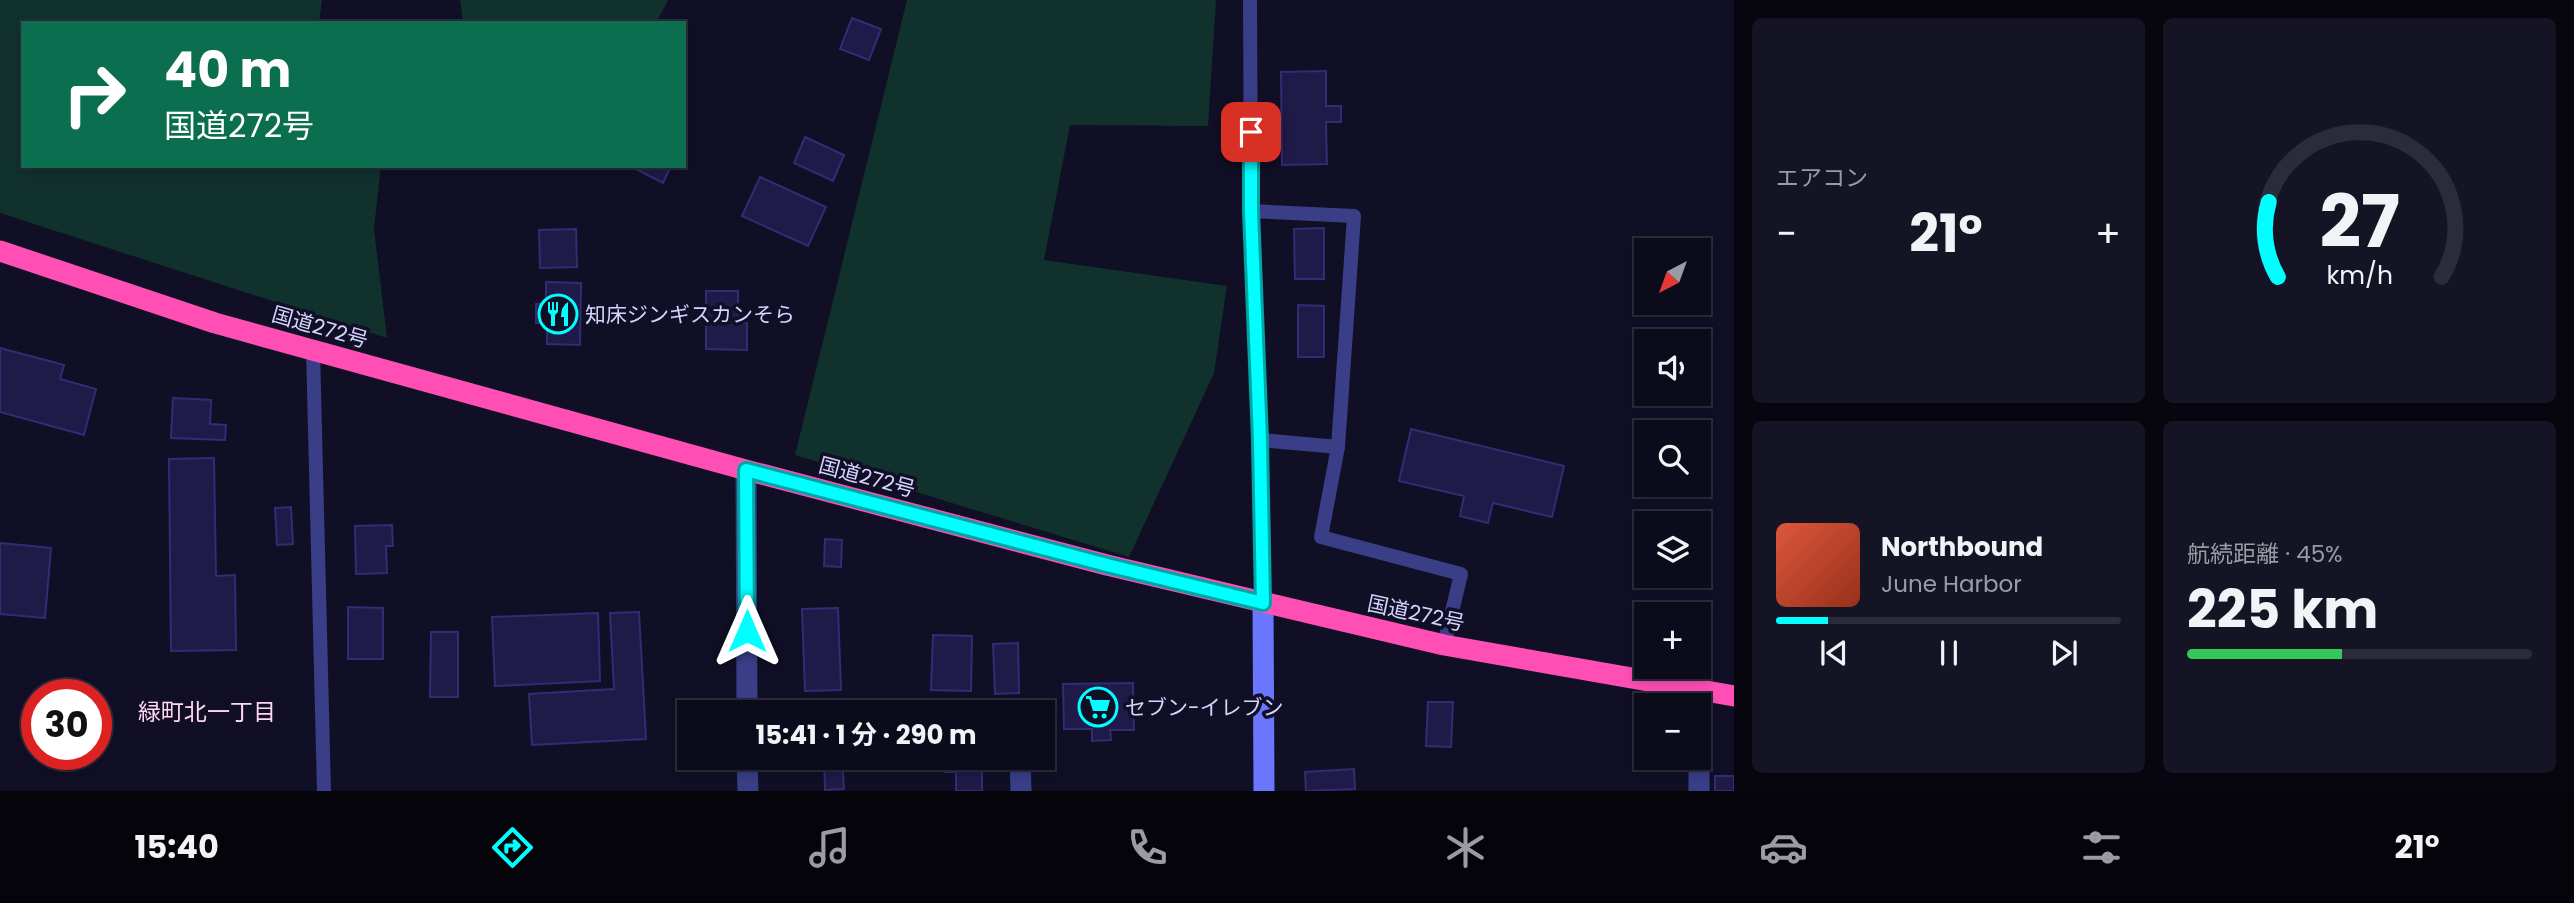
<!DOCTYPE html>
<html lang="ja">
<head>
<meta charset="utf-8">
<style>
  :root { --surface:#0c0b1c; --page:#151425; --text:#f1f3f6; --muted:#9a9ba3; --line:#2c2b3b; --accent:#0ff }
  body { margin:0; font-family:Poppins,"Noto Sans JP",sans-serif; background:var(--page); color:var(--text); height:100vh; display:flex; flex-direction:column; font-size:26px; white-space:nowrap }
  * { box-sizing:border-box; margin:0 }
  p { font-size:23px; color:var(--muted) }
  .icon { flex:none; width:38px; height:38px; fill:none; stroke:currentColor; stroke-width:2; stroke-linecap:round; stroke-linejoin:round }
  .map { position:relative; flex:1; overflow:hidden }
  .sheet { display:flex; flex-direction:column; gap:18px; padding:18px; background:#07060f; width:840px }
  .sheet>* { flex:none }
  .hud { position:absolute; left:21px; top:21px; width:665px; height:147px; border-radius:0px; box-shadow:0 4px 10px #0003,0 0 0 2px var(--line); background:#0b6e4f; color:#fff; overflow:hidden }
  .needle { width:46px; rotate:221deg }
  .buttons { position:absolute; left:1634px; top:238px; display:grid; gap:14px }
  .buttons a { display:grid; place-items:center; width:77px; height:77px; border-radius:0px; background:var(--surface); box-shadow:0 4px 10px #0003,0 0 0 2px var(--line); font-size:35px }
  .speed { position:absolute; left:21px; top:679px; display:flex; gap:14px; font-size:35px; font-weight:700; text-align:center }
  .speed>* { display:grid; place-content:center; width:91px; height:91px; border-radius:50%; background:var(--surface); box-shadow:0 4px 10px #0003,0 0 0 2px var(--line); line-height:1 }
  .speed .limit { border:10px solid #d22; background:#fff; color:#111 }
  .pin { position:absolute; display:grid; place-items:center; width:60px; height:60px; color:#fff; margin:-30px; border-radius:14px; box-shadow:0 4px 10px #0006 }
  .me { position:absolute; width:77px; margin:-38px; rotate:0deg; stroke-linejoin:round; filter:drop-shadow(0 0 5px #0008) }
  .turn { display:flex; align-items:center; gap:24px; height:147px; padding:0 28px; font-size:32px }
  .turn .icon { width:91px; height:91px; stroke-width:2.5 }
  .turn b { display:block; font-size:49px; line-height:60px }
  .big { font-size:52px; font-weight:700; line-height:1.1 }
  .sheet .tile { flex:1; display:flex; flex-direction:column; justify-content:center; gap:10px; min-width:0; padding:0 24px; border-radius:10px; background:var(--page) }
  .sheet .dial { align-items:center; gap:0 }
  .dial svg { height:182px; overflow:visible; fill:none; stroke:var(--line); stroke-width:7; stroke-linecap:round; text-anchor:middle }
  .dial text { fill:var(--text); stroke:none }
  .song { display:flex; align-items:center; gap:21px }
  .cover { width:84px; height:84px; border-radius:10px; background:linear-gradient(135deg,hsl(10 70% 55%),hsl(10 70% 35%)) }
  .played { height:7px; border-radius:4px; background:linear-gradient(90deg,var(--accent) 15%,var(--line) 15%) }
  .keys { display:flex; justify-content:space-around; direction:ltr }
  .heat { display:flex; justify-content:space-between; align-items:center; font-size:38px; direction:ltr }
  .charge { height:10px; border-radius:5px; background:linear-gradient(90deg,#34c759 45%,var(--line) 0) }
  .sheet .tiles { flex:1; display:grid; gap:18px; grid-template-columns:repeat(2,1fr) }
  .trip { position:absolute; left:677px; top:700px; width:378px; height:70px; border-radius:0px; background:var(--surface); box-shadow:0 4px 10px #0003,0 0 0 2px var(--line); font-weight:700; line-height:70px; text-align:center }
  .tabs { display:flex; height:112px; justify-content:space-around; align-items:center; background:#05040b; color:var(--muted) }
  .tabs .icon { width:49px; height:49px }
  .tabs .current { color:var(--accent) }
  .tabs b { font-size:32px; color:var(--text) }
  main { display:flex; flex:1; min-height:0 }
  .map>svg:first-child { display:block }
</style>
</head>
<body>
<main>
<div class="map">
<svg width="1734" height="791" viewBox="0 0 1734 791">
  <rect width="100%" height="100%" fill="#100f26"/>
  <g fill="#11312c">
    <path d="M0 0H322L319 23H23V166H381L374 229 387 338 0 213Z"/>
    <path d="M460 0H668L656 23H463Z"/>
    <path d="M907 0H1216L1208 126 1070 125 1044 260 1227 286 1214 373 1129 557 795 455Z"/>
  </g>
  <g fill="#1f1a48" stroke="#332c74" stroke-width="2">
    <path d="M852 18 881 29 869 60 840 49Z"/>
    <path d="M1326 71V106H1341V122H1326L1327 164 1282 165 1281 72Z"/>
    <path d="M805 137 844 155 833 181 794 163Z"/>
    <path d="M630 166H671L663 183Z"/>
    <path d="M760 177 826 207 808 246 742 216Z"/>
    <path d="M1324 228V279H1295L1294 229Z"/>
    <path d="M576 229 577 267 540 268 539 230Z"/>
    <path d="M546 282 581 283 580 345 547 344V323H536V304H546Z"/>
    <path d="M706 291H738V323H747V350L706 349Z"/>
    <path d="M1298 305 1324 306V357H1298Z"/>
    <path d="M0 348 64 365 60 379 96 389 84 435 0 412Z"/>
    <path d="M173 398 211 400 210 424 226 425 225 440 171 438Z"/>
    <path d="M1411 429 1564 466 1552 517 1493 503 1488 523 1460 516 1464 496 1399 481Z"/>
    <path d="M214 458 216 576 235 575 236 650 171 651 169 459Z"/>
    <path d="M291 507 293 544 277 545 275 508Z"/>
    <path d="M392 525 393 546H386L387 573 356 574 355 526Z"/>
    <path d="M825 539 842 540 841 567 824 566Z"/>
    <path d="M0 543 51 548 45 618 0 614Z"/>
    <path d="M348 607 383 608V659H348Z"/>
    <path d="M838 608 841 690 805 691 802 609Z"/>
    <path d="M639 612 646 739 532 745 529 694 614 689 610 613Z"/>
    <path d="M598 613 600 681 495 686 492 617Z"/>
    <path d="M431 632H458V697H430Z"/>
    <path d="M933 635 972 636 971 691 931 690Z"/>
    <path d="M1018 643 1019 693 995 694 993 644Z"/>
    <path d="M1133 683 1134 730H1110L1111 740 1092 741V729H1064L1063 684Z"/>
    <path d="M1428 702H1453L1451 747 1426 746Z"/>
    <path d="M824 758H842L844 789 825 790Z"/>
    <path d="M944 758H982V791H956V772H945Z"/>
    <path d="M1354 769 1355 789 1306 791 1305 772Z"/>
    <rect x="1715" y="776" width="19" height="15"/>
  </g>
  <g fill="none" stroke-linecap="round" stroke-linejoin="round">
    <g stroke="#393e86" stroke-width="14">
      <path d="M1250 0 1251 211 1260 440 1263 603"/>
      <path d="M1251 211 1354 216 1338 447 1260 440"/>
      <path d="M313 350 324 791"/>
      <path d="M1338 447 1321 537 1461 574 1444 645"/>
    </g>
    <g stroke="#393e86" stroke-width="21">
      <path d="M746 470 747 712"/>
      <path d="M747 758 748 791"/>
      <path d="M1020 758 1021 791"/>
      <path d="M1699 758V791"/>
    </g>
    <path stroke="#6b76ff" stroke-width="21" d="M1263 603 1264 791"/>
    <path stroke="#ff4fb5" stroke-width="21" d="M0 251 215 323 746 470 1107 565 1444 645 1734 696"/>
  </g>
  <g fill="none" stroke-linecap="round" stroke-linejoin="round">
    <defs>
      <path id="route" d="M747 631 746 470 1107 565 1263 603 1260 440 1251 211V132"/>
    </defs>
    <use href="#route" stroke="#00a6a6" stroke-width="18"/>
    <use href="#route" stroke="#0ff" stroke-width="12"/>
  </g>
  <defs>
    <symbol id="restaurant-ring" viewBox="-11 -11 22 22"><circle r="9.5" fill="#100f26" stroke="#0ff" stroke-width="1.5"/><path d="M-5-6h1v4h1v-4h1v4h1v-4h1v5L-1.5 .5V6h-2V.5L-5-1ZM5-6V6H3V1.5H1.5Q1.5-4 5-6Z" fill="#0ff"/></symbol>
    <symbol id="supermarket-ring" viewBox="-11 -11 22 22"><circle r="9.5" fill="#100f26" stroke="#0ff" stroke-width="1.5"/><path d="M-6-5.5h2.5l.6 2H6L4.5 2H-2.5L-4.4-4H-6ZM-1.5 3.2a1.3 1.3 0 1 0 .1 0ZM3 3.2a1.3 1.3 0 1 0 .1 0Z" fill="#0ff"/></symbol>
  </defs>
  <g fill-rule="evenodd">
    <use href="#restaurant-ring" x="536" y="292" width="44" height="44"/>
    <use href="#supermarket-ring" x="1076" y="685" width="44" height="44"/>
  </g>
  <g text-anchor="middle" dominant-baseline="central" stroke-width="7" stroke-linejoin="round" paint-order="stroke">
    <g font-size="21" fill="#d5d4ff" stroke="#100f26" text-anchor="start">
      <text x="585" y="314">知床ジンギスカンそら</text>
      <text x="1125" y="707">セブン-イレブン</text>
    </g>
    <g font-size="21" fill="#d5d4ff" stroke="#100f26">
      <text transform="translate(320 327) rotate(16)">国道272号</text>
      <text transform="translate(867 477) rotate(15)">国道272号</text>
      <text transform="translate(1416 613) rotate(12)">国道272号</text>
    </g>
    <g font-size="23" fill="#ffd6f4" stroke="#100f26">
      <text x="207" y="712">緑町北一丁目</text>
    </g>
  </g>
</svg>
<div class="buttons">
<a><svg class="needle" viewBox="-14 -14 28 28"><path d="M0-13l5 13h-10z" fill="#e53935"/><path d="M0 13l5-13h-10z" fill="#9a9ba3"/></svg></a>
<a><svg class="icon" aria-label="sound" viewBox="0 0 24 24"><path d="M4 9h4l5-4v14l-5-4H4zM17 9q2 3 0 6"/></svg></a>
<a><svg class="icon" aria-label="search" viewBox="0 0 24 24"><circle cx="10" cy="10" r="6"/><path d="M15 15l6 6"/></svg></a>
<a><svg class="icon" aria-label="layers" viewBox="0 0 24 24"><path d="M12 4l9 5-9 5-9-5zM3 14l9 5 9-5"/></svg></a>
<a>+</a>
<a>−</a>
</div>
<div class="speed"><div class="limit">30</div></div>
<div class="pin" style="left:1251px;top:132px;background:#d93025"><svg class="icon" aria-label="arrive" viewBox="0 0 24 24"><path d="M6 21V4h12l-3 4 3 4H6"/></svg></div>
<svg class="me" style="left:747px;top:631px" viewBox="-20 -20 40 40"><path d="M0-17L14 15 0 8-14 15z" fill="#0ff" stroke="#fff" stroke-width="4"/></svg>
<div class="trip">15:41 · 1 分 · 290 m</div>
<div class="hud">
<div class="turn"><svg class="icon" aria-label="right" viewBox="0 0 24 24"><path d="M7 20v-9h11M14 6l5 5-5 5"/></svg><div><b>40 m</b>国道272号</div></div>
</div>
</div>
<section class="sheet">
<div class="tiles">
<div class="tile"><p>エアコン</p>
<div class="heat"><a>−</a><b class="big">21°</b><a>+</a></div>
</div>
<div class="tile dial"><svg viewBox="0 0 100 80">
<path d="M14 69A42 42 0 1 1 86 69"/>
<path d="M14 69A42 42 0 0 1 10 36" stroke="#0ff"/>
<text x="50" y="56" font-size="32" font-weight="700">27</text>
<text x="50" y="72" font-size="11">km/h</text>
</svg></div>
<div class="tile">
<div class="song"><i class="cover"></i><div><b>Northbound</b><p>June Harbor</p></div></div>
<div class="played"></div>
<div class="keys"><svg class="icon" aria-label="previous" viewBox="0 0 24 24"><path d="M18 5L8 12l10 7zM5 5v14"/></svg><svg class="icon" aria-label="pause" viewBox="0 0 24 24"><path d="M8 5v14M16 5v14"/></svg><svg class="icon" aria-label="next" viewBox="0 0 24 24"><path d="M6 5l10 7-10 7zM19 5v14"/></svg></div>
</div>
<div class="tile"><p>航続距離 · 45%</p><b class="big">225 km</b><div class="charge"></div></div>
</div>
</section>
</main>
<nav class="tabs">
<b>15:40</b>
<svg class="icon current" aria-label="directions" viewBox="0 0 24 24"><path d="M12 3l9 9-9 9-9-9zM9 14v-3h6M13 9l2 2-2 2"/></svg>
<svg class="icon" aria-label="music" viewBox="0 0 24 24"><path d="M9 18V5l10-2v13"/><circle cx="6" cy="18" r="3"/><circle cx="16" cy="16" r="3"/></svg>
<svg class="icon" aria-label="phone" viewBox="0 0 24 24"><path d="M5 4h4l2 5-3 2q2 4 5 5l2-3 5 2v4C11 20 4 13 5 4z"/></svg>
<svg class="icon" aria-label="climate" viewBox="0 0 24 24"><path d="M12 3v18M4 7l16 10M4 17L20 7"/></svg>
<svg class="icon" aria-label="car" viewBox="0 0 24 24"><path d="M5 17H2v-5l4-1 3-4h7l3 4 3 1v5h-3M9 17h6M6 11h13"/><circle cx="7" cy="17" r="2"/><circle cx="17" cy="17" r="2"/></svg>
<svg class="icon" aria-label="filters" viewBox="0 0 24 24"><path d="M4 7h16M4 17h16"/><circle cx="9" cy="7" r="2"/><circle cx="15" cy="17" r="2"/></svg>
<b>21°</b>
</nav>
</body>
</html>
